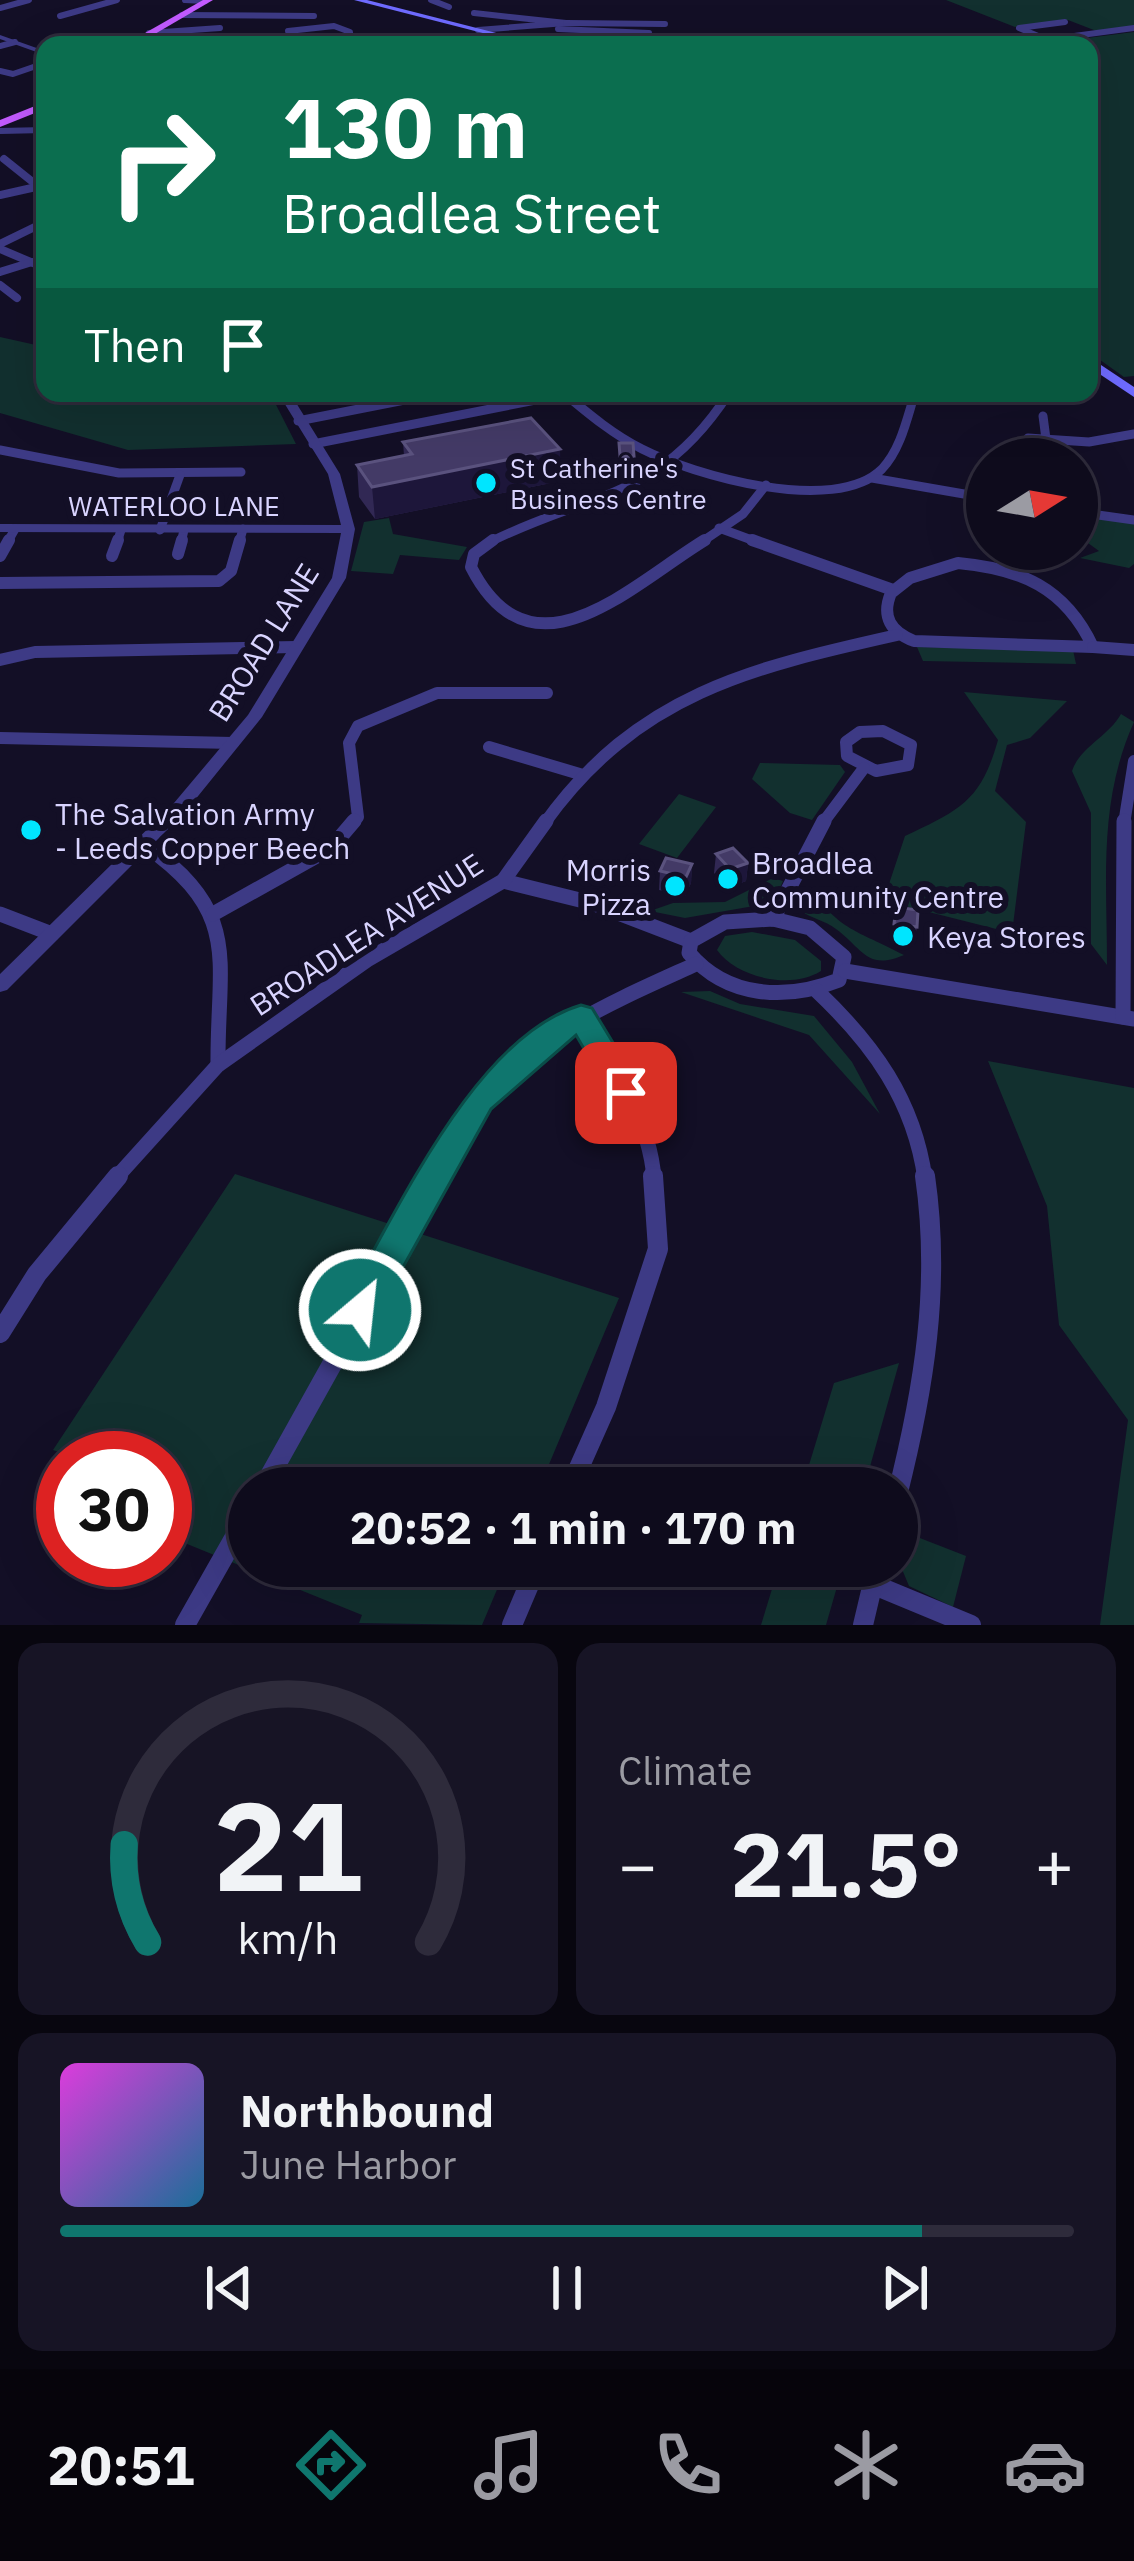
<!DOCTYPE html>
<html lang="en">
<head>
<meta charset="utf-8">
<style>
  :root { --surface:#0e0b1c; --page:#171425; --text:#f1f3f6; --muted:#9b9ba3; --line:#2e2b3b; --accent:#0f766e }
  body { margin:0; font-family:"IBM Plex Sans",sans-serif; background:var(--page); color:var(--text); height:100vh; display:flex; flex-direction:column; font-size:45px; white-space:nowrap }
  * { box-sizing:border-box; margin:0 }
  p { font-size:39px; color:var(--muted) }
  .icon { flex:none; width:66px; height:66px; fill:none; stroke:currentColor; stroke-width:2; stroke-linecap:round; stroke-linejoin:round }
  .map { position:relative; height:1625px; overflow:hidden }
  .drawer { display:flex; flex-direction:column; gap:18px; padding:18px; background:#08060f; flex:1 }
  .drawer>* { flex:none }
  .banner { position:absolute; left:36px; top:36px; width:1062px; height:366px; border-radius:24px; box-shadow:0 12px 48px #0002,0 0 0 3px var(--line); background:#0b6e4f; color:#fff; overflow:hidden }
  .needle { width:78px; rotate:79deg }
  .controls { position:absolute; left:966px; top:438px; display:grid; gap:24px }
  .controls a { display:grid; place-items:center; width:132px; height:132px; border-radius:50%; background:var(--surface); box-shadow:0 12px 48px #0002,0 0 0 3px var(--line); font-size:60px }
  .speed { position:absolute; left:36px; top:1431px; display:flex; gap:24px; font-size:60px; font-weight:700; text-align:center }
  .speed>* { display:grid; place-content:center; width:156px; height:156px; border-radius:50%; background:var(--surface); box-shadow:0 12px 48px #0002,0 0 0 3px var(--line); line-height:1 }
  .speed .limit { border:18px solid #d22; background:#fff; color:#111 }
  .pin { position:absolute; display:grid; place-items:center; width:102px; height:102px; color:#fff; margin:-51px; border-radius:24px; box-shadow:0 6px 18px #0006 }
  .me { position:absolute; width:132px; margin:-66px; rotate:28deg; stroke-linejoin:round; filter:drop-shadow(0 0 9px #0008) }
  .turn { display:flex; align-items:center; gap:42px; height:252px; padding:0 48px; font-size:54px }
  .turn .icon { width:156px; height:156px; stroke-width:2.5 }
  .turn b { display:block; font-size:84px; line-height:102px }
  .then { display:flex; align-items:center; height:114px; padding:0 48px; background:#0003; gap:24px; font-size:45px }
  .big { font-size:90px; font-weight:700; line-height:1.1 }
  .drawer .tile { flex:1; display:flex; flex-direction:column; justify-content:center; gap:18px; min-width:0; padding:0 42px; border-radius:24px; background:var(--page) }
  .drawer .dial { align-items:center; gap:0 }
  .dial svg { height:312px; overflow:visible; fill:none; stroke:var(--line); stroke-width:7; stroke-linecap:round; text-anchor:middle }
  .dial text { fill:var(--text); stroke:none }
  .song { display:flex; align-items:center; gap:36px }
  .cover { width:144px; height:144px; border-radius:18px; background:linear-gradient(135deg,hsl(300 70% 55%),hsl(200 70% 35%)) }
  .played { height:12px; border-radius:6px; background:linear-gradient(90deg,var(--accent) 85%,var(--line) 85%) }
  .keys { display:flex; justify-content:space-around; direction:ltr }
  .heat { display:flex; justify-content:space-between; align-items:center; font-size:66px; direction:ltr }
  .drawer .tiles { flex:1; display:grid; gap:18px; grid-template-columns:1fr 1fr }
  .tile:last-child { grid-column:span 2 }
  .trip { position:absolute; left:228px; top:1467px; width:690px; height:120px; border-radius:60px; background:var(--surface); box-shadow:0 12px 48px #0002,0 0 0 3px var(--line); font-weight:700; line-height:120px; text-align:center }
  .dock { display:flex; height:192px; justify-content:space-around; align-items:center; background:#06040b; color:var(--muted) }
  .dock .icon { width:84px; height:84px }
  .dock .current { color:var(--accent) }
  .dock b { font-size:54px; color:var(--text) }
  .map>svg:first-child { display:block }
</style>
</head>
<body>
<div class="map">
<svg width="1134" height="1625" viewBox="0 0 1134 1625">
  <rect width="100%" height="100%" fill="#130f26"/>
  <g fill="#12302f">
    <path d="M946 0H1134V27L1099 32 1068 20 1015 27Z"/>
    <path d="M1134 32V376L1124 377 1089 352V45H1032Z"/>
    <path d="M0 337 45 347V393H270L296 444 128 450 0 413Z"/>
    <path d="M1077 514 1134 523V564L1129 568 1080 558 1099 551 1077 535Z"/>
    <path d="M389 518 393 534 467 547 459 560 400 555 393 574 351 571 364 522Z"/>
    <path d="M917 647 1073 650 1076 664 923 661Z"/>
    <path d="M964 692 1067 701 1030 738 1007 745 995 791 1026 822 1012 933 905 906 889 884 905 836C960 810 981 801 998 740Z"/>
    <path d="M1121 714 1134 722C1098 802 1107 880 1107 965L1091 944V813L1072 771C1080 747 1108 737 1121 714Z"/>
    <path d="M760 763 840 765 845 772 812 820 790 813 752 779Z"/>
    <path d="M679 794 716 807 677 858 639 844Z"/>
    <path d="M773 878 783 881 775 899 765 904 685 918 650 911 673 903 725 902Z"/>
    <path d="M807 886C843 933 855 929 904 955 867 971 863 949 836 929 825 920 811 919 800 910L796 896Z"/>
    <path d="M752 932 795 940 821 961V971C791 990 737 978 717 950L725 936Z"/>
    <path d="M710 991 740 1004 814 1016 852 1062 880 1114 809 1035 681 992Z"/>
    <path d="M988 1061 1134 1088V1625H1100L1128 1420 1059 1325 1047 1206Z"/>
    <path d="M235 1174 619 1298 539 1488H249V1566H507L482 1625 359 1623 362 1615 165 1535V1458H76L53 1450Z"/>
    <path d="M899 1363 864 1488H802L834 1383Z"/>
    <path d="M907 1533 966 1556 953 1607 909 1586 899 1562Z"/>
    <path d="M779 1566H843L826 1625H761Z"/>
  </g>
  <g fill="none" stroke-linecap="round" stroke-linejoin="round">
    <g stroke="#3d3a85" stroke-width="6">
      <path d="M185 0 205 1"/>
      <path d="M431 0 449 7"/>
      <path d="M0 8 29 0"/>
      <path d="M474 13 566 23 478 30"/>
      <path d="M182 15 314 16"/>
      <path d="M60 16 117 0"/>
      <path d="M566 23 665 24"/>
      <path d="M558 29 649 33"/>
      <path d="M288 31 334 26 350 32V43"/>
      <path d="M149 33 220 28"/>
      <path d="M834 38 843 45"/>
      <path d="M1043 38 1019 28 1065 22"/>
      <path d="M296 45 379 38 416 45"/>
      <path d="M711 45 745 37 776 45"/>
      <path d="M1007 45 1134 28"/>
      <path d="M0 46 15 42"/>
      <path d="M0 71 13 74 45 63"/>
      <path d="M0 131 45 130"/>
    </g>
    <g stroke="#3d3a85" stroke-width="8">
      <path d="M4 159 39 187"/>
      <path d="M0 195 45 185"/>
      <path d="M0 244 45 222"/>
      <path d="M0 249 45 268"/>
      <path d="M0 272 32 262"/>
      <path d="M0 285 17 298"/>
    </g>
    <g stroke="#3d3a85" stroke-width="9">
      <path d="M566 395C590 415 614 435 642 449 693 475 835 516 882 469 901 449 907 418 915 393"/>
      <path d="M286 398 313 393"/>
      <path d="M1043 416 1046 439"/>
      <path d="M298 421 440 393"/>
      <path d="M1028 438 1089 442 1134 434"/>
      <path d="M313 444 571 393"/>
      <path d="M0 450 119 473 241 472"/>
      <path d="M872 478 987 498"/>
      <path d="M1077 512 1134 520"/>
      <path d="M719 528 760 543"/>
      <path d="M160 530 180 475"/>
      <path d="M7 543 15 529"/>
      <path d="M117 543 121 530"/>
      <path d="M181 543 184 530"/>
      <path d="M239 543 243 529"/>
      <path d="M488 543C591 491 659 501 729 393"/>
      <path d="M700 543 743 514 766 485"/>
    </g>
    <g stroke="#3d3a85" stroke-width="12">
      <path d="M493 540 474 554 471 567C532 687 631 585 705 540"/>
      <path d="M752 540 893 590"/>
      <path d="M178 554 182 540"/>
      <path d="M0 556 9 540"/>
      <path d="M112 556 118 540"/>
      <path d="M958 563C1021 569 1065 587 1093 647L914 641C891 632 881 617 891 593L910 578Z"/>
      <path d="M0 583 219 581 231 571 240 540"/>
      <path d="M1093 647 1134 650"/>
      <path d="M0 660 35 652 296 647"/>
      <path d="M883 731 911 745 908 765 876 771 847 756 846 742 860 732Z"/>
      <path d="M0 738 233 743"/>
      <path d="M489 747 583 775"/>
      <path d="M352 824 358 817 349 743 358 726 437 693H547"/>
      <path d="M544 824C637 694 750 668 897 635"/>
      <path d="M822 824 864 768"/>
      <path d="M1124 824 1134 761"/>
    </g>
    <g stroke="#3d3a85" stroke-width="15">
      <path d="M145 845C243 914 217 959 218 1065"/>
      <path d="M503 881 592 903 691 941"/>
      <path d="M0 914 52 934"/>
      <path d="M213 914 331 848 354 821"/>
      <path d="M773 919 810 928 844 957 839 980C786 1001 727 998 689 953L691 941 725 922Z"/>
      <path d="M773 919 824 821"/>
      <path d="M845 971 1134 1019"/>
      <path d="M817 991C873 1044 914 1100 925 1179"/>
      <path d="M581 1016C613 1065 650 1120 654 1179"/>
      <path d="M1123 1017 1124 821"/>
      <path d="M115 1179 218 1065 367 960 503 881 546 821"/>
      <path d="M436 1179C450 1153 463 1120 483 1098 541 1031 617 1000 696 964"/>
    </g>
    <g stroke="#3d3a85" stroke-width="20">
      <path d="M0 1333 37 1274 118 1176"/>
      <path d="M263 1488 437 1176"/>
      <path d="M570 1488 606 1407 658 1249 653 1176"/>
      <path d="M897 1496C924 1389 941 1286 925 1176"/>
      <path d="M872 1584 971 1625"/>
      <path d="M185 1625 249 1512"/>
      <path d="M512 1625 537 1566"/>
      <path d="M863 1625 877 1566"/>
    </g>
    <g fill="#3d3a85" fill-rule="evenodd">
      <path d="M0 35 45 51V55L0 39Z"/>
      <path d="M278 393H290L340 474 355 529 346 578 262 717 186 811 7 990 0 992V974L174 803 248 715 332 578 341 533 0 532V524L341 525 328 474Z"/>
    </g>
    <g fill="#6f6bff" fill-rule="evenodd">
      <path d="M354 0H367L543 45H530Z"/>
      <path d="M1089 357 1134 387V397L1089 367Z"/>
    </g>
    <g fill="#c25bff" fill-rule="evenodd">
      <path d="M203 0H213L136 45H124Z"/>
      <path d="M45 102V109L0 127V120Z"/>
    </g>
  </g>
  <g fill="#312854">
    <path d="M403 442 561 481 375 519 359 497 357 465 404 456Z"/>
    <path d="M619 443 634 456 633 472H619Z"/>
    <path d="M716 854 748 863 746 881 728 888 714 873Z"/>
    <path d="M692 864 691 883 685 896 659 890 660 871Z"/>
    <path d="M896 907 917 927 913 946 891 943Z"/>
  </g>
  <g fill="#1d163a">
    <path d="M560 449 561 481 375 519 372 487Z"/>
    <path d="M748 863 746 881 728 888 730 869Z"/>
    <path d="M692 864 691 883 685 896 686 877Z"/>
  </g>
  <g fill="#433a66" stroke="#5a527e" stroke-width="3">
    <path d="M531 418 560 449 372 487 357 465 412 454 403 442Z"/>
    <path d="M619 443H633L634 456H620Z"/>
    <path d="M733 848 748 863 730 869 716 854Z"/>
    <path d="M666 858 692 864 686 877 660 871Z"/>
    <path d="M896 907 918 910 917 927 894 924Z"/>
  </g>
  <path fill="#0f766e" stroke="#0a4d48" stroke-width="3" d="M581 1005 592 1008 638 1084 643 1093 638 1102H615L576 1035 491 1109 373 1321 360 1326 347 1321 341 1310 347 1298C399 1209 476 1036 581 1005Z"/>
  <g fill="#00e5ff" stroke="#130f26" stroke-width="4.5">
    <circle cx="486" cy="483" r="12"/>
    <circle cx="31" cy="830" r="12"/>
    <circle cx="728" cy="879" r="12"/>
    <circle cx="675" cy="886" r="12"/>
    <circle cx="903" cy="936" r="12"/>
  </g>
  <g text-anchor="middle" dominant-baseline="central" stroke-width="12" stroke-linejoin="round" paint-order="stroke">
    <g font-size="27" fill="#d9d4ff" stroke="#130f26" text-anchor="start">
      <text x="510" y="467">St Catherine's<tspan x="510" dy="31">Business Centre</tspan></text>
    </g>
    <g font-size="27" fill="#d9d4ff" stroke="#130f26">
      <text x="174" y="505">WATERLOO LANE</text>
    </g>
    <g font-size="30" fill="#d9d4ff" stroke="#130f26">
      <text transform="translate(263 642) rotate(-58)">BROAD LANE</text>
      <text transform="translate(366 934) rotate(-33)">BROADLEA AVENUE</text>
    </g>
    <g font-size="30" fill="#d9d4ff" stroke="#130f26" text-anchor="start">
      <text x="55" y="813">The Salvation Army<tspan x="55" dy="34">- Leeds Copper Beech</tspan></text>
      <text x="752" y="862">Broadlea<tspan x="752" dy="34">Community Centre</tspan></text>
      <text x="651" y="869" text-anchor="end">Morris<tspan x="651" dy="34">Pizza</tspan></text>
      <text x="927" y="936">Keya Stores</text>
    </g>
  </g>
</svg>
<div class="controls">
<a><svg class="needle" viewBox="-14 -14 28 28"><path d="M0-13l5 13h-10z" fill="#e53935"/><path d="M0 13l5-13h-10z" fill="#9b9ba3"/></svg></a>
</div>
<div class="speed"><div class="limit">30</div></div>
<div class="pin" style="left:626px;top:1093px;background:#d93025"><svg class="icon" aria-label="arrive" viewBox="0 0 24 24"><path d="M6 21V4h12l-3 4 3 4H6"/></svg></div>
<svg class="me" style="left:360px;top:1310px" viewBox="-20 -20 40 40"><circle r="17" fill="#0f766e" stroke="#fff" stroke-width="3"/><path d="M0-11L8 9 0 5-8 9z" fill="#fff"/></svg>
<div class="trip">20:52 · 1 min · 170 m</div>
<div class="banner">
<div class="turn"><svg class="icon" aria-label="right" viewBox="0 0 24 24"><path d="M7 20v-9h11M14 6l5 5-5 5"/></svg><div><b>130 m</b>Broadlea Street</div></div>
<div class="then">Then<svg class="icon" aria-label="arrive" viewBox="0 0 24 24"><path d="M6 21V4h12l-3 4 3 4H6"/></svg></div>
</div>
</div>
<section class="drawer">
<div class="tiles">
<div class="tile dial"><svg viewBox="0 0 100 80">
<path d="M14 69A42 42 0 1 1 86 69"/>
<path d="M14 69A42 42 0 0 1 8 44" stroke="#0f766e"/>
<text x="50" y="56" font-size="32" font-weight="700">21</text>
<text x="50" y="72" font-size="11">km/h</text>
</svg></div>
<div class="tile"><p>Climate</p>
<div class="heat"><a>−</a><b class="big">21.5°</b><a>+</a></div>
</div>
<div class="tile">
<div class="song"><i class="cover"></i><div><b>Northbound</b><p>June Harbor</p></div></div>
<div class="played"></div>
<div class="keys"><svg class="icon" aria-label="previous" viewBox="0 0 24 24"><path d="M18 5L8 12l10 7zM5 5v14"/></svg><svg class="icon" aria-label="pause" viewBox="0 0 24 24"><path d="M8 5v14M16 5v14"/></svg><svg class="icon" aria-label="next" viewBox="0 0 24 24"><path d="M6 5l10 7-10 7zM19 5v14"/></svg></div>
</div>
</div>
</section>
<nav class="dock">
<b>20:51</b>
<svg class="icon current" aria-label="directions" viewBox="0 0 24 24"><path d="M12 3l9 9-9 9-9-9zM9 14v-3h6M13 9l2 2-2 2"/></svg>
<svg class="icon" aria-label="music" viewBox="0 0 24 24"><path d="M9 18V5l10-2v13"/><circle cx="6" cy="18" r="3"/><circle cx="16" cy="16" r="3"/></svg>
<svg class="icon" aria-label="phone" viewBox="0 0 24 24"><path d="M5 4h4l2 5-3 2q2 4 5 5l2-3 5 2v4C11 20 4 13 5 4z"/></svg>
<svg class="icon" aria-label="climate" viewBox="0 0 24 24"><path d="M12 3v18M4 7l16 10M4 17L20 7"/></svg>
<svg class="icon" aria-label="car" viewBox="0 0 24 24"><path d="M5 17H2v-5l4-1 3-4h7l3 4 3 1v5h-3M9 17h6M6 11h13"/><circle cx="7" cy="17" r="2"/><circle cx="17" cy="17" r="2"/></svg>
</nav>
</body>
</html>
